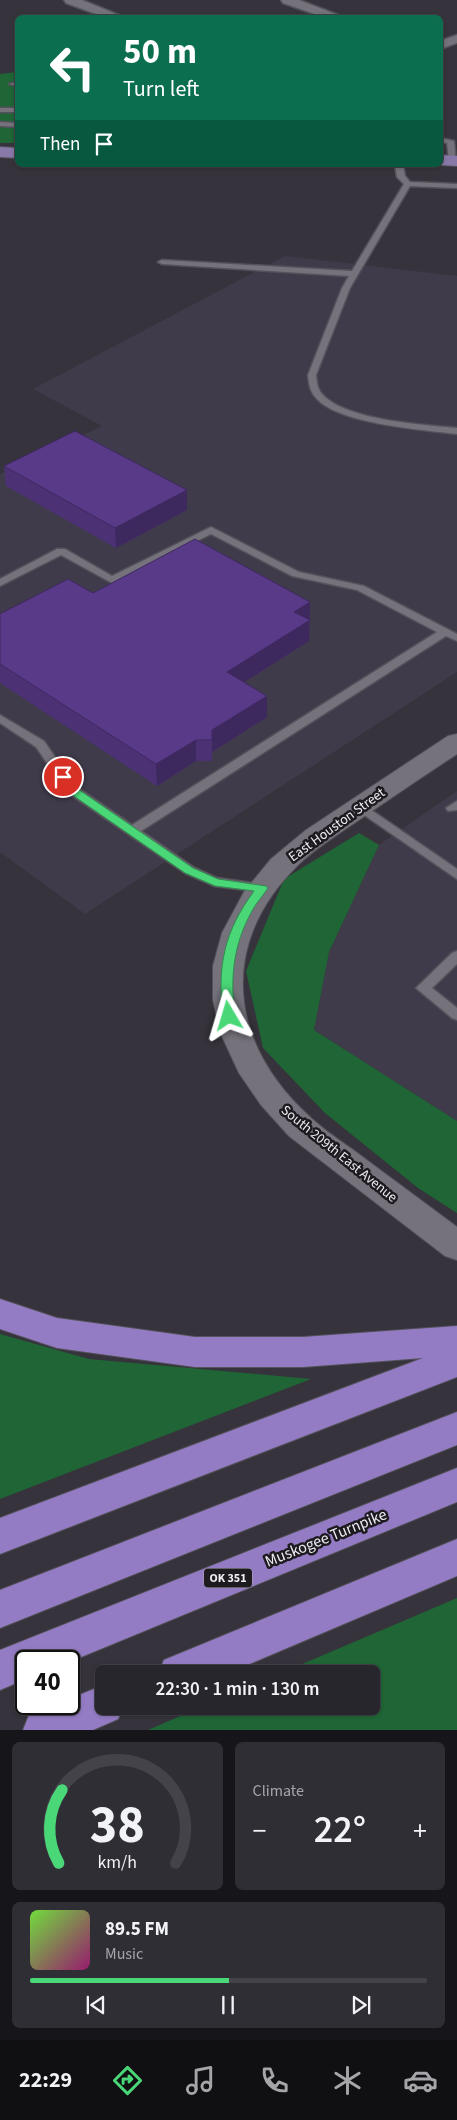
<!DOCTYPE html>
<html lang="en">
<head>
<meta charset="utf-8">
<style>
  :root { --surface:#28262d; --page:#302e35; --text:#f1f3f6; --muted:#a5a5aa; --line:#444349; --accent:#4ad778 }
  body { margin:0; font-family:"Source Sans 3",sans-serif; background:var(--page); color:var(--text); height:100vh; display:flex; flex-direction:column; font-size:19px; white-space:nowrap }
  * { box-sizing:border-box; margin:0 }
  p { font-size:16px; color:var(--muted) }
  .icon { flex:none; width:28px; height:28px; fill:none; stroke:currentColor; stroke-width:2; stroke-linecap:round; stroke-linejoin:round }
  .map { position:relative; height:1730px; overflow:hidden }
  .sheet { display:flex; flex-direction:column; gap:12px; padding:12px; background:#161519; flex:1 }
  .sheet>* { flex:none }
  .top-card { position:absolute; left:15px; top:15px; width:428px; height:152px; border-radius:8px; box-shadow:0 1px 4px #0004,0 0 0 1px var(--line); background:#0b6e4f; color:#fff; overflow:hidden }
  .speed { position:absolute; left:15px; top:1650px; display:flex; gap:10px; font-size:25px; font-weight:700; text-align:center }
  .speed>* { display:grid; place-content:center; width:65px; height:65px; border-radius:50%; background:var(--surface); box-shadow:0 1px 4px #0004,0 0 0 1px var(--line); line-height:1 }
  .speed .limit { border:2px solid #111; border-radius:8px; background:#fff; color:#111 }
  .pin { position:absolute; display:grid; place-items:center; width:42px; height:42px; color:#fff; margin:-21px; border:2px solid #fff; border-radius:50%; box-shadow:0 1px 5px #0007 }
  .me { position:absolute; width:55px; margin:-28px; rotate:353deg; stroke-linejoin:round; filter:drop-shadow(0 0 4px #0008) }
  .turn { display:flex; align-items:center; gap:18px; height:105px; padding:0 25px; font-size:22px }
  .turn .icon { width:65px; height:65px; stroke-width:2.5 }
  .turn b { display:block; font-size:35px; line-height:42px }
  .then { display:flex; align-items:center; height:48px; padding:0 25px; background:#0003; gap:10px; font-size:19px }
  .big { font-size:38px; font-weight:600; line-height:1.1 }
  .sheet .tile { flex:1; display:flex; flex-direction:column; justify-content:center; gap:8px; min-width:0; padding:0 18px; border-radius:8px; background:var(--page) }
  .sheet .dial { align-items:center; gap:0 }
  .dial svg { height:130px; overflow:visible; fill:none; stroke:var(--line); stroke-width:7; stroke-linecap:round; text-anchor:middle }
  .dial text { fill:var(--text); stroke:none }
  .song { display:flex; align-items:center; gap:15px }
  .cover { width:60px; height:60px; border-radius:8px; background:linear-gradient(135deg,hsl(100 70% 55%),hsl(320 70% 35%)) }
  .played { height:5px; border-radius:2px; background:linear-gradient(90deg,var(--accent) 50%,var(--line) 50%) }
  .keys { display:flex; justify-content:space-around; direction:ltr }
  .heat { display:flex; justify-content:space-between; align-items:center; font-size:28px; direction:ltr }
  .sheet .tiles { flex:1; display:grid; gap:12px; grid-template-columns:1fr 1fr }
  .tile:last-child { grid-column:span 2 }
  .trip { position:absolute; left:95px; top:1665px; width:285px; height:50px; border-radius:8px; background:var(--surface); box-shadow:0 1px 4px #0004,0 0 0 1px var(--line); font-weight:600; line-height:50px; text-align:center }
  .dock { display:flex; height:80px; justify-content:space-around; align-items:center; background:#100f12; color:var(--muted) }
  .dock .icon { width:35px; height:35px }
  .dock .active { color:var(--accent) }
  .dock b { font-size:22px; color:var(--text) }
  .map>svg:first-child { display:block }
</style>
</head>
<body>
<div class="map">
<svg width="457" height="1730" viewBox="0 0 457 1730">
  <rect width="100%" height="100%" fill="#36333c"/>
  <g fill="#403b4b">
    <path d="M285 256 457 276V672L85 914 0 852V474L102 426 33 389Z"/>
    <path d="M457 791V1121L314 1030 329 952 379 845Z"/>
  </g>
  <g fill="#1f6535">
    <path d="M17 72V143H0V74Z"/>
    <path d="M359 833 379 845 329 952 314 1030 457 1121V1213L418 1188 325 1113 263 1048 246 971 284 879Z"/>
    <path d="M0 1334 89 1359 311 1379 0 1499Z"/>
    <path d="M457 1598V1730H148L203 1706H371V1674H279Z"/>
  </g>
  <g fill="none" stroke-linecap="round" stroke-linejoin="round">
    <defs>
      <g id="lane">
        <path d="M18 82V86L9 84Z"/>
        <rect x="0" y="108" width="18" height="4"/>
        <path d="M0 122 18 123V127L0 126Z"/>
        <path d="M440 138 454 141 456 163 449 161 447 143 440 142Z"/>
        <path d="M395 165H403L405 176 410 182 457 184V188L410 186 350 288 316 375C317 383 317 390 324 396 348 420 424 425 457 428V434C424 430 340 424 317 399 310 392 309 385 308 375L342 288 349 276 162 264 158 262 162 260 352 271 404 184 397 177Z"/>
        <path d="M211 527 299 572 364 586 457 634V641L446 636 141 831 193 867 217 878 266 885 268 888 262 892 215 886 185 873 67 792 36 747 0 723V715L44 741 75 786 132 825 437 632 357 590 292 576 211 534 112 583 61 555 0 586V579L57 549H65L112 576Z"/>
        <path d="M457 801V810L448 811 446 808Z"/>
        <path d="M361 803 457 869V879L357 810 355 807 357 804Z"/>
        <path d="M457 951V964L432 988 457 1008V1020L452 1018 416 988 452 953Z"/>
      </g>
      <g id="street">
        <path d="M64 0H82L126 18H107L66 3Z"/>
        <path d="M281 0H299L346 18H326L283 3Z"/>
        <path d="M457 35V43L440 49V41Z"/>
      </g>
      <path id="secondary" d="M457 734V754C422 777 388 800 353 824 335 836 315 849 299 864 216 944 229 1045 311 1118 326 1132 344 1143 360 1155 392 1179 425 1203 457 1227V1260L445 1256 289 1136 261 1105 239 1073 220 1032 213 1000V966L222 933 244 892 271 859 306 830 448 736Z"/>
      <g id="primary">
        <path d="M0 147 18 148V158L0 157Z"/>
        <path d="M440 155 457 156V166L440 165Z"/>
      </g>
      <g id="highway">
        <path d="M0 1299 57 1318 195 1337H303L457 1326V1377L0 1554V1518L423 1358 303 1367H195L57 1348 0 1329Z"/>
        <path d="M457 1412V1445L0 1628V1590Z"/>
        <path d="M457 1468V1502L69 1662 26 1661V1679L0 1690V1650Z"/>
        <path d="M457 1539V1576L226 1674H158L164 1660Z"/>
        <path d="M104 1685V1706H124L118 1719 93 1730H23L29 1715 58 1704H69V1699Z"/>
      </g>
    </defs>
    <use href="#lane" stroke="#535159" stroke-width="3"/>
    <use href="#street" stroke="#535159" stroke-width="3"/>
    <use href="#secondary" stroke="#535159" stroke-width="2"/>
    <use href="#primary" stroke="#535159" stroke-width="2"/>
    <use href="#highway" stroke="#535159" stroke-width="2"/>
    <use href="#lane" fill="#75727c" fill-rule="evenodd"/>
    <use href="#street" fill="#75727c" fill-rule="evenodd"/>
    <use href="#secondary" fill="#75727c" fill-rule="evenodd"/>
    <use href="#primary" fill="#8878a7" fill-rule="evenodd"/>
    <use href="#highway" fill="#947cc4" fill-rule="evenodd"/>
  </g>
  <g fill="#4c3275">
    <path d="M4 466 187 490V510L116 548 6 486Z"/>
    <path d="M93 593 310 602 309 641 244 682 267 717 212 752V761H196L157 786 0 683V614Z"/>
  </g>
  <g fill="#3e295f">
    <path d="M187 490V510L116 548 115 528Z"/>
    <path d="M310 602 309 641 227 693V672L294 612Z"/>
    <path d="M267 696V717L212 752V761V730Z"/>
    <path d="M196 740V761L157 786 156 764Z"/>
  </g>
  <g fill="#583a88" stroke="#3e295f">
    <path d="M75 431 187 490 115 528 4 466Z"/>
    <path d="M195 539 310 602 294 612 310 620 227 672 267 696 212 730V740H196L156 764 0 664V614L68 579 93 593Z"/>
  </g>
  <path fill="#4ad778" stroke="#308c4e" d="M63 773 67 774 75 787 193 868 218 879 266 886 268 888C263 896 256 903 252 911 233 945 230 978 235 1016L233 1019 229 1020 223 1016C217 966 224 932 254 891L215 886 185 873 68 792 57 777Z"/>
  <g text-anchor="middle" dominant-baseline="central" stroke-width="5" stroke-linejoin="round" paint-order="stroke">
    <rect fill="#1d1b20" stroke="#afadb3" stroke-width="1" x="204" y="1568.5" width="48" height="19" rx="4"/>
    <g font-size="12" font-weight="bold" fill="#eeecf2">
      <text x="228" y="1578">OK 351</text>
    </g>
    <g font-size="14" fill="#eeecf2" stroke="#1d1b20">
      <text transform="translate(337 825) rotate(-36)">East Houston Street</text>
      <text transform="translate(339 1154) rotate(39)">South 209th East Avenue</text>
    </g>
    <g font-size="16" fill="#eeecf2" stroke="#1d1b20">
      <text transform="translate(326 1538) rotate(-22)">Muskogee Turnpike</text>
    </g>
  </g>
</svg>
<div class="speed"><div class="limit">40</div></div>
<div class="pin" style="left:63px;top:777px;background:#d93025"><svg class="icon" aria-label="arrive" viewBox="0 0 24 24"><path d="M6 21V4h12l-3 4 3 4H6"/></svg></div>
<svg class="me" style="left:229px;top:1016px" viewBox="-20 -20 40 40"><path d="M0-17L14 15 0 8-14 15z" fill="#4ad778" stroke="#fff" stroke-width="4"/></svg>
<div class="trip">22:30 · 1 min · 130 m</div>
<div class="top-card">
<div class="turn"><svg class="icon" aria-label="left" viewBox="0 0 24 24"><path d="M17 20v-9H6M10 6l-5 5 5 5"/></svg><div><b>50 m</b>Turn left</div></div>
<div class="then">Then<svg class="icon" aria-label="arrive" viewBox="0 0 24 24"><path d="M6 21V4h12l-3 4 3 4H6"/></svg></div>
</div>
</div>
<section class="sheet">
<div class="tiles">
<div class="tile dial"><svg viewBox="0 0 100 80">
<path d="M14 69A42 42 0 1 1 86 69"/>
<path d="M14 69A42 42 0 0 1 16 24" stroke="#4ad778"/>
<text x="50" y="56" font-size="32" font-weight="700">38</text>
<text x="50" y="72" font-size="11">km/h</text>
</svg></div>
<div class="tile"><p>Climate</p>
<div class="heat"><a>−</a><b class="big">22°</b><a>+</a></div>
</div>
<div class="tile">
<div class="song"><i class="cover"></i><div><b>89.5 FM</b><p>Music</p></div></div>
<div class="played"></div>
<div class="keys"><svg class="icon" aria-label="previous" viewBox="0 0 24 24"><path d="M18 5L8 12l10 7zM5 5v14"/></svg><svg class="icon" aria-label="pause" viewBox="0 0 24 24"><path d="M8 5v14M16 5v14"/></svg><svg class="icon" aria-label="next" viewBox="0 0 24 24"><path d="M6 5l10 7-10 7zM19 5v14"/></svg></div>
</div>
</div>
</section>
<nav class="dock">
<b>22:29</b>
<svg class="icon active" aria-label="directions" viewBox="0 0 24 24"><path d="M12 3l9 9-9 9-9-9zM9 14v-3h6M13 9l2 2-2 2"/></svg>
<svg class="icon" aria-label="music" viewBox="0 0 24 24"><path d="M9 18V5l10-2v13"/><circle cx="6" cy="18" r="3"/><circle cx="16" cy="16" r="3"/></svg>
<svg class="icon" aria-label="phone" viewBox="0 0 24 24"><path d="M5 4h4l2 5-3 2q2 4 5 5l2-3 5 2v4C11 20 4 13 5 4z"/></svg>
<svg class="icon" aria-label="climate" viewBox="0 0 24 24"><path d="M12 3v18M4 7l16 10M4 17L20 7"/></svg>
<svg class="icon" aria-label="car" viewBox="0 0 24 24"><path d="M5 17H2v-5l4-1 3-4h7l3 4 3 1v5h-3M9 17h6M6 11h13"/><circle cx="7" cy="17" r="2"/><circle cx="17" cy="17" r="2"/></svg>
</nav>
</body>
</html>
